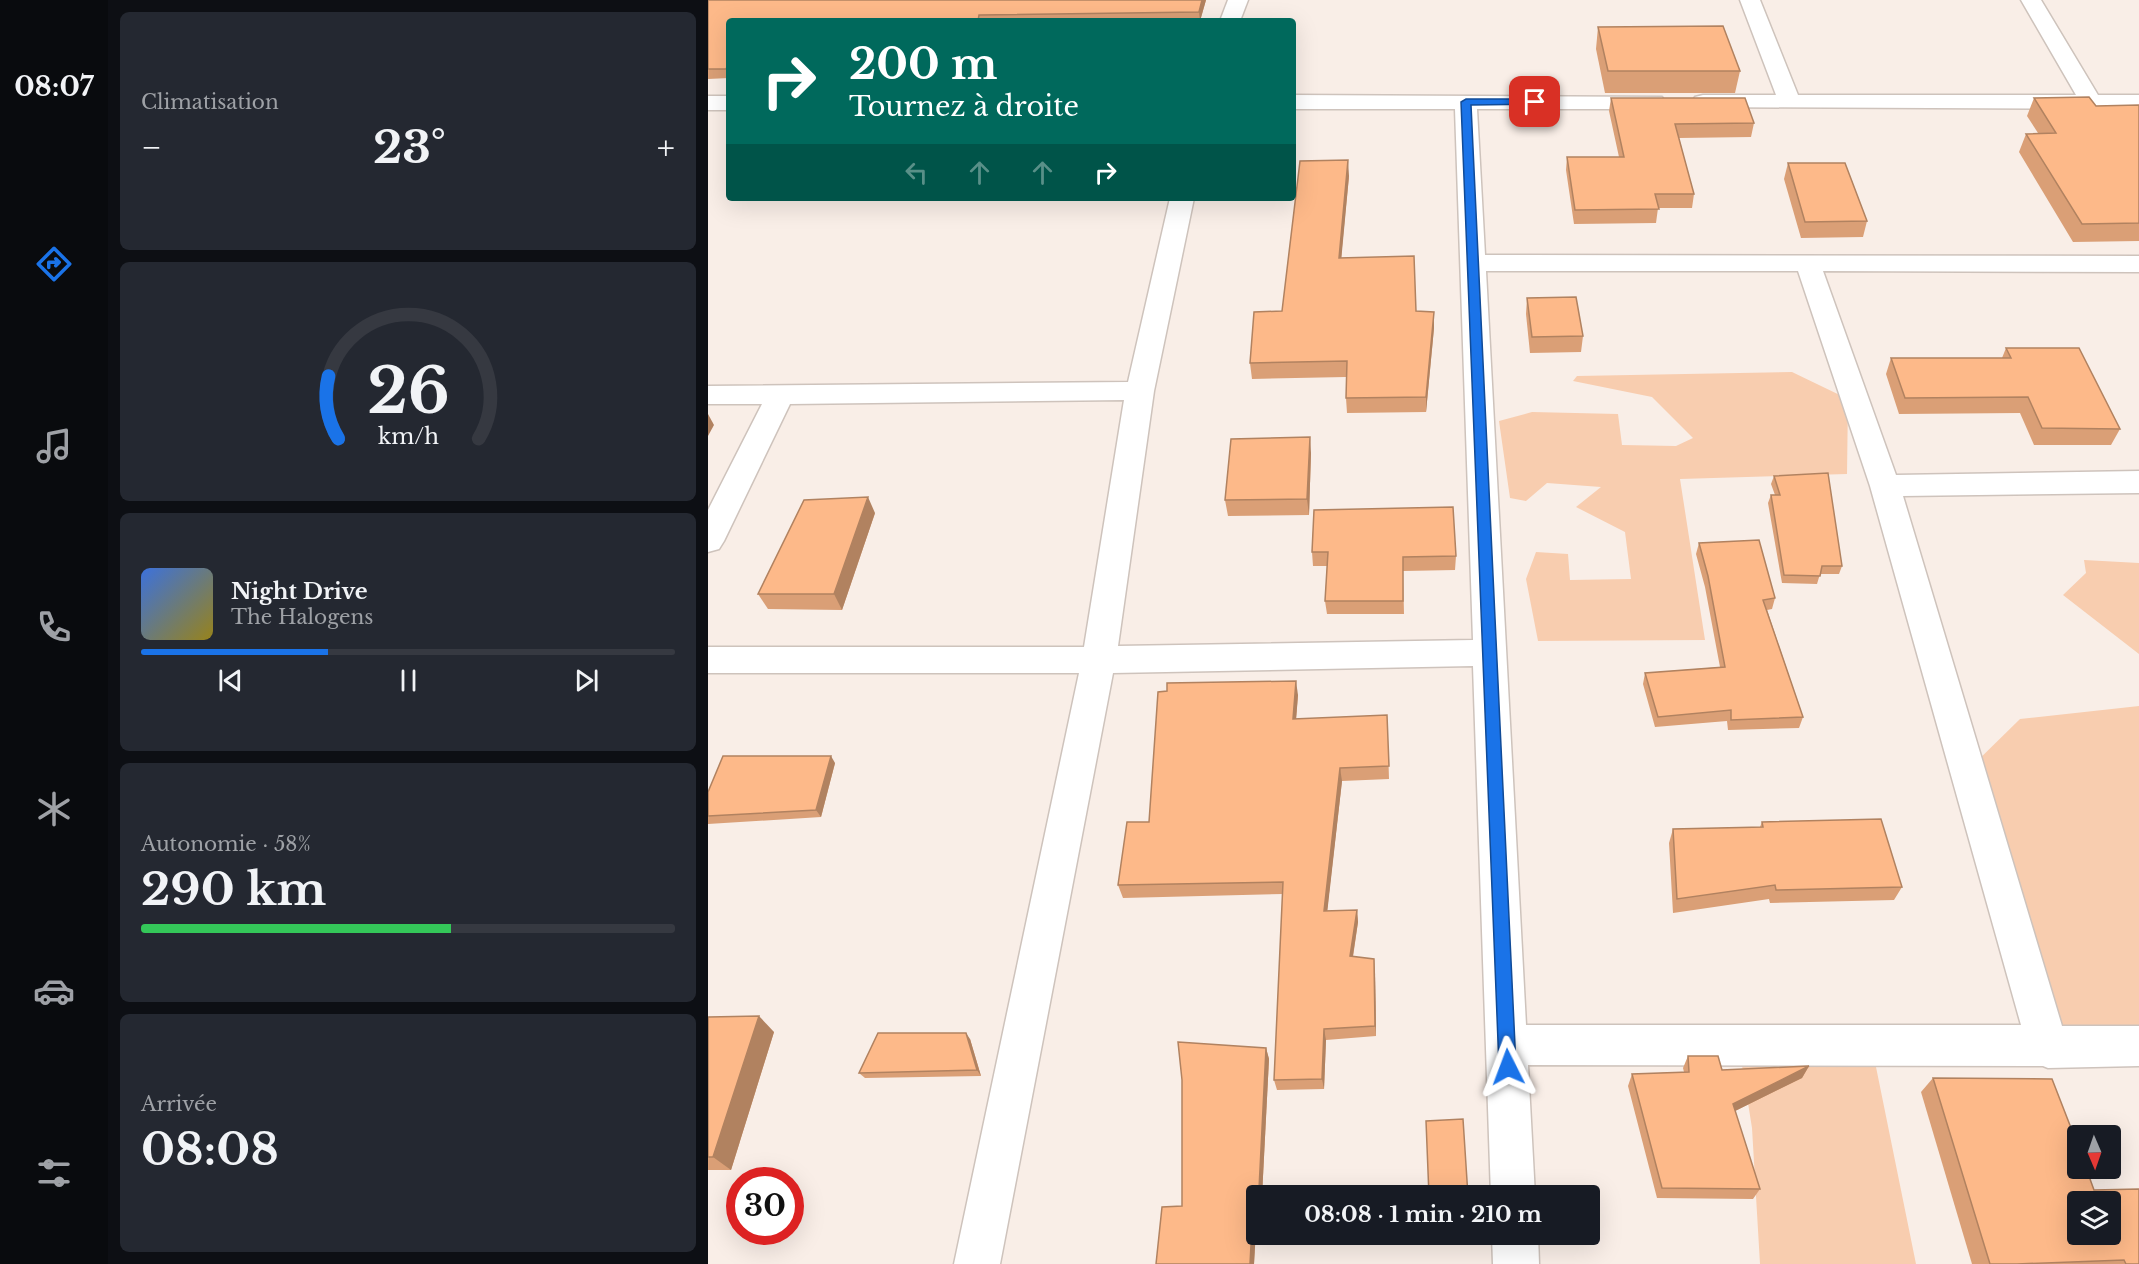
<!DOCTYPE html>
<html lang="fr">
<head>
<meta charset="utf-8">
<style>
  :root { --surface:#171b24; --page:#242831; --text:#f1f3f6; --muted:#9ea1a6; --line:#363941; --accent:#1a73e8 }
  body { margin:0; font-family:"Libre Baskerville",serif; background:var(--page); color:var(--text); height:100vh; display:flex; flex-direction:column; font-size:22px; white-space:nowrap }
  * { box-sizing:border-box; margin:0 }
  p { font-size:20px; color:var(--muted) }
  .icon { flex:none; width:33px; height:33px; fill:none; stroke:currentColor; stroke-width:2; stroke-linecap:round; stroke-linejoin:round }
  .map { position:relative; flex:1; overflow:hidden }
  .details { display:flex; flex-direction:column; gap:12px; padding:12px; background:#0d0f14; width:600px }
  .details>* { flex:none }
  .hud { position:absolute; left:18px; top:18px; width:570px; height:183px; border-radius:6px; box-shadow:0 6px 24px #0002; background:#00695c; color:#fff; overflow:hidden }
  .needle { width:39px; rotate:178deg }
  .buttons { position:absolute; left:1359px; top:1125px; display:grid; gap:12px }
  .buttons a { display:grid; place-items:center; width:54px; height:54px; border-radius:6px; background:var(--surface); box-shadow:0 6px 24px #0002; font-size:30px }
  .speed { position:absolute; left:18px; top:1167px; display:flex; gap:12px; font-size:30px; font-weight:700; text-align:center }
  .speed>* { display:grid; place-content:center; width:78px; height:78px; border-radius:50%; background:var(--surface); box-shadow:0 6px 24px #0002; line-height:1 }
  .speed .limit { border:9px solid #d22; background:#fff; color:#111 }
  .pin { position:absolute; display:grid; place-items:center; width:51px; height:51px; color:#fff; margin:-26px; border-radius:12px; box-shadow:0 3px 9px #0006 }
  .me { position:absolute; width:66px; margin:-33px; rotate:357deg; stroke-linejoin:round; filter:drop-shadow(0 0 4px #0008) }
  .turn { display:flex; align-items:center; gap:21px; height:126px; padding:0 24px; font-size:27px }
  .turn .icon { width:78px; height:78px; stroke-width:2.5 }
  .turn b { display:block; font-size:42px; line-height:51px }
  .lanes { display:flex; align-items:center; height:57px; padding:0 24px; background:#0003; justify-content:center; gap:30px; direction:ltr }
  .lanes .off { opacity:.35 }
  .big { font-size:45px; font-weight:700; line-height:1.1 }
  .details .card { flex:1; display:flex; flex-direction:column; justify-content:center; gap:9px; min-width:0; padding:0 21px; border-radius:9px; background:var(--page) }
  .details .dial { align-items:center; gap:0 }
  .dial svg { height:156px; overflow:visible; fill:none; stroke:var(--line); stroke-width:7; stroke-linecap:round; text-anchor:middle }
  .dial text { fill:var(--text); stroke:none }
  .song { display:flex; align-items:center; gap:18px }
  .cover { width:72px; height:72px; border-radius:9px; background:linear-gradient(135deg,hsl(220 70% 55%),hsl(50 70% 35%)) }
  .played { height:6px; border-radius:3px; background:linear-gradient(90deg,var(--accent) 35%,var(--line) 35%) }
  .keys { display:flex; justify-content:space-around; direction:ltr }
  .heat { display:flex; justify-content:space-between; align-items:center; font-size:33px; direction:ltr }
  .charge { height:9px; border-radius:4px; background:linear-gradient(90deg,#34c759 58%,var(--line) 0) }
  .trip { position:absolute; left:538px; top:1185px; width:354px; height:60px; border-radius:6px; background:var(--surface); box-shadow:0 6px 24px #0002; font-weight:700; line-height:60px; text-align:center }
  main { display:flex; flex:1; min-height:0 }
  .menu { display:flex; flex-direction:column; width:108px; justify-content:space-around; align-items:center; background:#090b0e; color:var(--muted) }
  .menu .icon { width:42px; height:42px }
  .menu .active { color:var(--accent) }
  .menu b { font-size:27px; color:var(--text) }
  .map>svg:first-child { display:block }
</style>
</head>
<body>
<main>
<nav class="menu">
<b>08:07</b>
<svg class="icon active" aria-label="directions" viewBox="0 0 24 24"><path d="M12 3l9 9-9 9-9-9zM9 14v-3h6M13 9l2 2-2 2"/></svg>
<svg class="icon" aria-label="music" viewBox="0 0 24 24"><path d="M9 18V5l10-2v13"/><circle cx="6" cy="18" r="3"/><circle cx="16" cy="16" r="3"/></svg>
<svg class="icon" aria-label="phone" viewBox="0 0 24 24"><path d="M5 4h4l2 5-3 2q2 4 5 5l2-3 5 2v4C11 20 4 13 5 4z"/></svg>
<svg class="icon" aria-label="climate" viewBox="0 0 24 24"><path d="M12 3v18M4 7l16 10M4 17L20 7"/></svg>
<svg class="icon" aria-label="car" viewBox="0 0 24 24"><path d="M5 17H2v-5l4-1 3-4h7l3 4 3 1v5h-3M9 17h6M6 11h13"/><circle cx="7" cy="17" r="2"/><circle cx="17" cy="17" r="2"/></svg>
<svg class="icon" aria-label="filters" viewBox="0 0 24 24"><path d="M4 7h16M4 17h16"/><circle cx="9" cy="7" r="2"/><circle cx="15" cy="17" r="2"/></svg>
</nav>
<section class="details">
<div class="card"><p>Climatisation</p>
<div class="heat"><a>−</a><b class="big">23°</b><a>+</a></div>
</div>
<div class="card dial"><svg viewBox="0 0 100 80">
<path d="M14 69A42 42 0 1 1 86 69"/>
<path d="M14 69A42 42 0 0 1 9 37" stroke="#1a73e8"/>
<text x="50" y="56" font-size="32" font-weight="700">26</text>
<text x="50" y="72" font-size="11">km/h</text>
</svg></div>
<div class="card">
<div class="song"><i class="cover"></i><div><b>Night Drive</b><p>The Halogens</p></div></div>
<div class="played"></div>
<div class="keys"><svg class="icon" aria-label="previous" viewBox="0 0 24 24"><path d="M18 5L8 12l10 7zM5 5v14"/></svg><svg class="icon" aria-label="pause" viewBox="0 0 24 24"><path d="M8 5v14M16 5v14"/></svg><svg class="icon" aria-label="next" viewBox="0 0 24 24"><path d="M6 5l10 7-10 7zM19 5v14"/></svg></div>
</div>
<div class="card"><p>Autonomie · 58%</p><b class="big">290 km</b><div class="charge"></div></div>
<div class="card"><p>Arrivée</p><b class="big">08:08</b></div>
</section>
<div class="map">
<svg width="1431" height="1264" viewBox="0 0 1431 1264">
  <rect width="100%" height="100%" fill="#f9eee7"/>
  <g fill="#f8cdaf">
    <path d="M1084 372 1140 399 1139 474 972 479 997 640 830 641 818 579 828 552 860 554 862 580 923 579 917 532 868 507 893 487 839 483 818 501 802 498 791 421 824 412 910 414 914 445 968 446 985 438 944 397 865 381 869 376Z"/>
    <path d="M1376 560 1431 563V654L1355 595 1378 573Z"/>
    <path d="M1431 706V1037L1351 1039 1260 770 1312 719Z"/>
    <path d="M1033 1059 1168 1067 1208 1264H1052L1044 1128Z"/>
  </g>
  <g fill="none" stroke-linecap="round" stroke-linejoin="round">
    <defs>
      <g id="minor">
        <path d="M520 0H540L532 21H512Z"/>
        <path d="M1032 0H1052L1090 95H1368L1313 0H1333L1390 95H1431V109L987 107 984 102 987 97 995 95H1068Z"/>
        <path d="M585 95 954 97 957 102 954 107 946 109H769L777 255 1431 256V272L1115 271 1188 475 1431 471V493L1195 496 1354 1026H1431V1066L1340 1068 1335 1066 820 1065 827 1196H783L765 666 405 673 292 1264H246L371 673H0V647H376L416 400 82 404 16 541 11 549 0 552V510L54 404H0V386L420 382 462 198H486L446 391 410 646 765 640 747 109H585ZM778 271H1090L1162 486 1313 1025H818Z"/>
        <rect x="0" y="96" width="21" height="14"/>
        <path d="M784 1234H830L831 1264H785Z"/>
      </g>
    </defs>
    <use href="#minor" stroke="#cec3bc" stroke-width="3"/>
    <use href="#minor" fill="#fff" fill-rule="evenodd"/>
  </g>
  <g fill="#da9f76">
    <path d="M0 0H498L492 21H21V78L0 79Z"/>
    <path d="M890 27 1032 71 1027 93H897L888 49Z"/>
    <path d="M903 98 1046 123 1043 137 971 138 986 194 984 208H950L948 223 866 224 858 170 859 157H911L901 111Z"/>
    <path d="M1326 98 1388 106 1431 105V241L1365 242 1311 152 1318 134 1330 133 1319 116Z"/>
    <path d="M1080 163 1159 221 1155 237 1093 238 1076 179Z"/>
    <path d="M641 176 633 258 708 311 726 328 718 412 639 413 638 398V377L544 379 542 363 574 311Z"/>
    <path d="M819 298 875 336 873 352 822 353 818 314Z"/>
    <path d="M1298 348 1412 429 1403 445H1326L1312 413 1191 414 1178 374 1183 358H1294Z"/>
    <path d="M603 453 601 515 520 516 517 500Z"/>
    <path d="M1066 476 1134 566 1131 574H1112L1109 584 1074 583 1060 503 1063 495H1067L1063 484Z"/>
    <path d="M606 510 748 556 747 570 695 571 696 614H619L617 601 619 566H605L604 552Z"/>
    <path d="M167 513 134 610 60 609 50 594Z"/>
    <path d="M991 543 1067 598 1064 609 1059 610 1095 717 1091 728 1020 730 1019 721 947 727 935 684 937 673 1012 667 997 587 988 554Z"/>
    <path d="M459 691 590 695 588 719 679 715 681 779 634 781 619 911 649 910 650 922 645 957 667 971 668 1036 618 1040 616 1089 569 1090 566 1080 575 894 415 898 410 885 441 822Z"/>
    <path d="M127 763 113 817 0 824V792Z"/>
    <path d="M1054 822 1194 887 1186 900 1062 903 1061 899 965 913 961 843 965 829 1052 827Z"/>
    <path d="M0 1017 66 1032 23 1170H0Z"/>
    <path d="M262 1039 273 1076 157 1078 151 1073Z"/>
    <path d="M558 1048 561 1059 554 1196H549L546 1264H448Z"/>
    <path d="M980 1056 1014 1070 1101 1066 1094 1078 1027 1111 1052 1189 1045 1199 949 1198 920 1086 924 1074 976 1072 975 1068Z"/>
    <path d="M1225 1078 1386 1190 1431 1264H1264L1213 1092Z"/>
  </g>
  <g fill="#b18260">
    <path d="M494 0H498L492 21 491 12Z"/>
    <path d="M20 65 21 68V75L18 69Z"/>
    <path d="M640 160 641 176 632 273 631 258Z"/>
    <path d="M726 312V328L718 412V397Z"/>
    <path d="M0 414 6 425 0 436Z"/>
    <path d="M602 437 603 453 601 515 599 499Z"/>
    <path d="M160 497 167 513 134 610 126 594Z"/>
    <path d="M588 681 590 695 587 733 585 719Z"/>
    <path d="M123 756 127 763 113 817 108 810Z"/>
    <path d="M632 768 634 781 618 923 616 911Z"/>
    <path d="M649 910 650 922 643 968 642 956Z"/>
    <path d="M666 959 667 971 668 1036 667 1026Z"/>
    <path d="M51 1016 66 1032 23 1170 5 1157Z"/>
    <path d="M616 1029 618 1040 616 1089 614 1079Z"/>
    <path d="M258 1033 262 1039 273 1076 269 1070Z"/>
    <path d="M558 1048 561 1059 554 1196H553L551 1189Z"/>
    <path d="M1101 1066 1094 1078 1019 1115 1025 1104Z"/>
    <path d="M546 1189 549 1196V1214L546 1264H542Z"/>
  </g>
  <g fill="#fdb989" stroke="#b18260" stroke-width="1.5" fill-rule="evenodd">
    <path d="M0 0H494L491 12 271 15 270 21H21V65H20L18 69H0Z"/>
    <path d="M1015 26 1032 71H900L890 27Z"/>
    <path d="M1381 97 1388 106 1431 105V223L1374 224 1318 134 1348 133 1326 98Z"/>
    <path d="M903 98H1037L1046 123 967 124 986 194H947L951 209 867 210 859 157H916Z"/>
    <path d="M640 160 631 258 706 256 708 311 726 312 718 397 638 398 639 361 542 363 546 312 574 311 592 161Z"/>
    <path d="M1080 163H1137L1159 221 1097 222Z"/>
    <path d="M868 297 875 336 824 337 819 298Z"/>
    <path d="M1298 348H1371L1412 429 1334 428 1320 397 1197 398 1183 358H1303Z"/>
    <path d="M602 437 599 499 517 500 523 439Z"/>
    <path d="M1120 473 1134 566H1114L1112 576 1076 575 1063 495H1072L1066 476Z"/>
    <path d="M160 497 126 594H50L96 500Z"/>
    <path d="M745 507 748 556 695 557V601H617L620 552H604L606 510Z"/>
    <path d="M1051 540 1067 598 1055 600 1095 717 1023 720V710L950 717 937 673 1017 667 1000 576 991 543Z"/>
    <path d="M588 681 585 719 679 715 681 766 632 768 616 911 649 910 642 956 666 959 667 1026 616 1029 614 1079 566 1080 575 882 410 885 419 822H441L450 692 459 691V683Z"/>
    <path d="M15 756H123L108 810 0 816V792Z"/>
    <path d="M1173 819 1194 887 1068 890 1067 885 969 899 965 829 1055 827 1054 822Z"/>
    <path d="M51 1016 5 1157H0V1017Z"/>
    <path d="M170 1033H258L269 1070 151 1073Z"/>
    <path d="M470 1042 558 1048 551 1189H546L542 1264H448L454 1207 474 1206V1080Z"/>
    <path d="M980 1056H1010L1014 1070 1101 1066 1025 1104 1052 1189 954 1188 924 1074 981 1072Z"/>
    <path d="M1225 1078 1344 1079 1370 1146V1168H1378L1386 1190 1431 1189V1264H1418L1416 1260 1309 1264H1282ZM1370 1202H1402V1234H1370Z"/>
    <path d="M755 1119 760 1196H721L718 1121Z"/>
  </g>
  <path fill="#1a73e8" stroke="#114b97" stroke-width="1.5" d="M827 99 832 102 830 104 763 105 808 1067 806 1073 800 1075 794 1073 791 1067 753 102 758 99Z"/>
</svg>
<div class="buttons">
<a><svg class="needle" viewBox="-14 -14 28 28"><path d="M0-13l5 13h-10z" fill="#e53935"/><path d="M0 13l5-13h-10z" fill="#9ea1a6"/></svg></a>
<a><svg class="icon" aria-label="layers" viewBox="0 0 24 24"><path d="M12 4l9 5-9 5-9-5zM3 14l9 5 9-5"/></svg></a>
</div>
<div class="speed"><div class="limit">30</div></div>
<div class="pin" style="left:827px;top:102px;background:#d93025"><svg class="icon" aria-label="arrive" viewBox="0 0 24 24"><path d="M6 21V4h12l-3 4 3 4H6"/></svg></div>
<svg class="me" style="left:800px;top:1067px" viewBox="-20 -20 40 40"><path d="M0-17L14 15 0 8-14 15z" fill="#1a73e8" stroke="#fff" stroke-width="4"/></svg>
<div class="trip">08:08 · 1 min · 210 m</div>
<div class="hud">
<div class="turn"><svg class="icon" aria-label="right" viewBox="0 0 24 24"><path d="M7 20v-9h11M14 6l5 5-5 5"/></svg><div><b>200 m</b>Tournez à droite</div></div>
<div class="lanes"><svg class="icon off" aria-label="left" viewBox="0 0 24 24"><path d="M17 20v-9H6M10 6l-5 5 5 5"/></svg><svg class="icon off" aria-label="ahead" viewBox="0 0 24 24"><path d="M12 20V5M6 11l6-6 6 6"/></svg><svg class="icon off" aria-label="ahead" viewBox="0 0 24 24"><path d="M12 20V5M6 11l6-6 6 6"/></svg><svg class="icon" aria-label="right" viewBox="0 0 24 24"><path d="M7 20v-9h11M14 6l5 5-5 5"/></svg></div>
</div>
</div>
</main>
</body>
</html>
